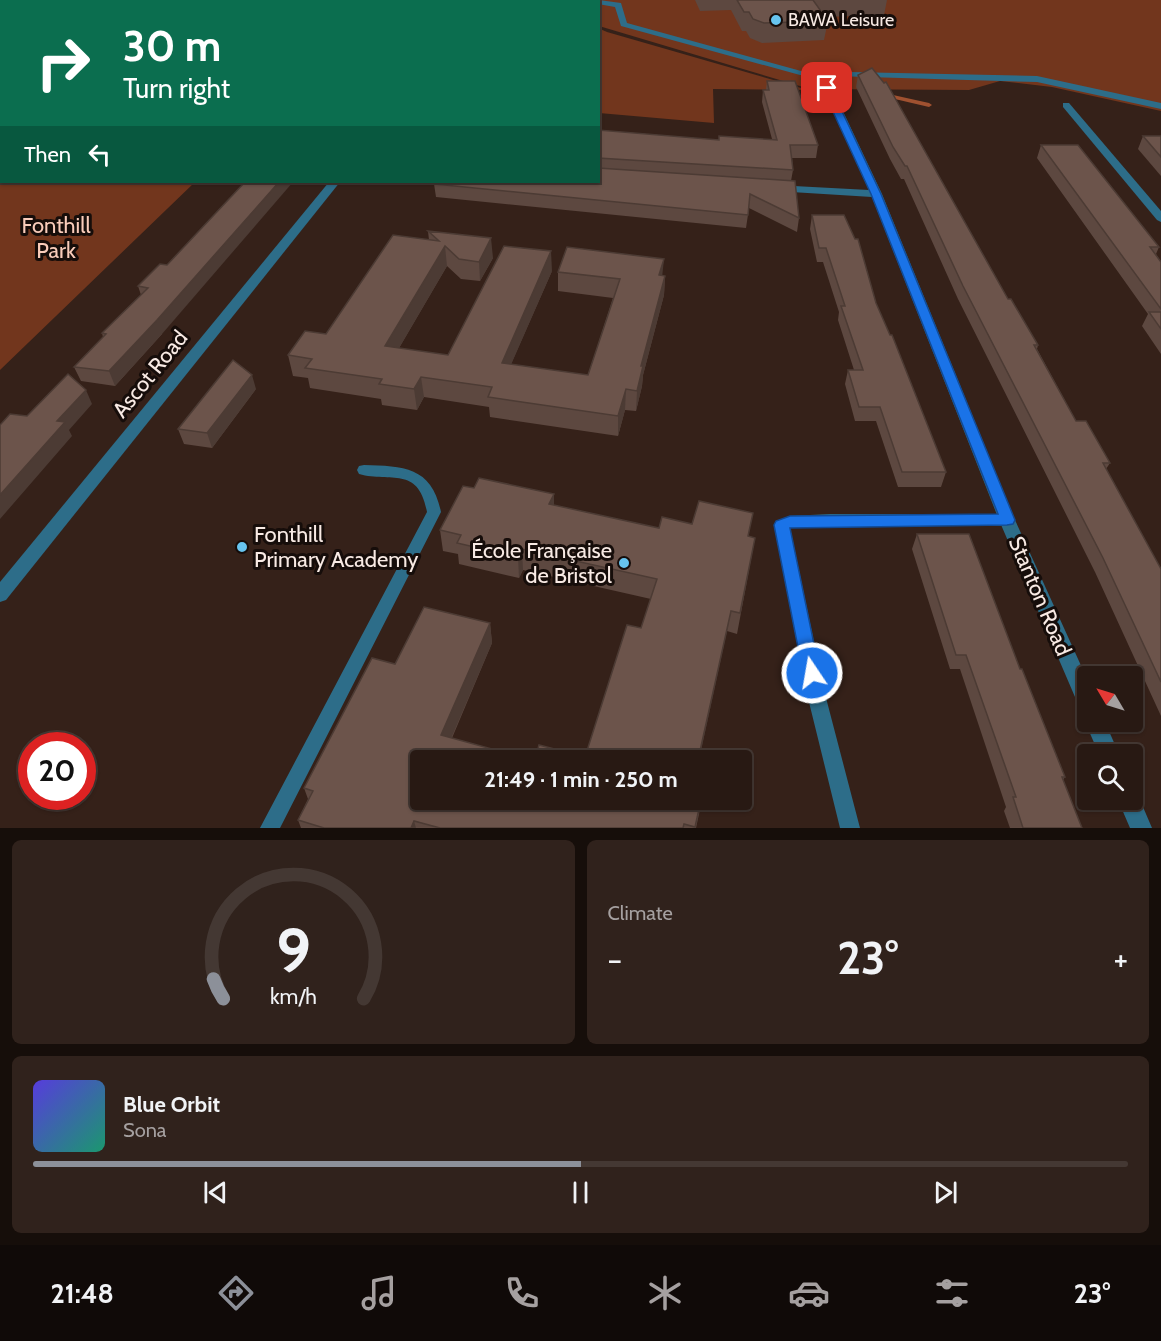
<!DOCTYPE html>
<html lang="en">
<head>
<meta charset="utf-8">
<style>
  :root { --surface:#281913; --page:#30221c; --text:#f1f3f6; --muted:#a5a0a0; --line:#443833; --accent:#8c9099 }
  body { margin:0; font-family:Cabin,sans-serif; background:var(--page); color:var(--text); height:100vh; display:flex; flex-direction:column; font-size:22px; white-space:nowrap }
  * { box-sizing:border-box; margin:0 }
  p { font-size:20px; color:var(--muted) }
  .icon { flex:none; width:33px; height:33px; fill:none; stroke:currentColor; stroke-width:2; stroke-linecap:round; stroke-linejoin:round }
  .map { position:relative; height:828px; overflow:hidden }
  .drawer { display:flex; flex-direction:column; gap:12px; padding:12px; background:#160e0a; flex:1 }
  .drawer>* { flex:none }
  .banner { position:absolute; left:0px; top:0px; width:600px; height:183px; box-shadow:0 2px 4px #0004,0 0 0 2px var(--line); background:#0b6e4f; color:#fff; overflow:hidden }
  .needle { width:39px; rotate:308deg }
  .buttons { position:absolute; left:1077px; top:666px; display:grid; gap:12px }
  .buttons a { display:grid; place-items:center; width:66px; height:66px; border-radius:6px; background:var(--surface); box-shadow:0 2px 4px #0004,0 0 0 2px var(--line); font-size:30px }
  .speed { position:absolute; left:18px; top:732px; display:flex; gap:12px; font-size:30px; font-weight:700; text-align:center }
  .speed>* { display:grid; place-content:center; width:78px; height:78px; border-radius:50%; background:var(--surface); box-shadow:0 2px 4px #0004,0 0 0 2px var(--line); line-height:1 }
  .speed .limit { border:9px solid #d22; background:#fff; color:#111 }
  .pin { position:absolute; display:grid; place-items:center; width:51px; height:51px; color:#fff; margin:-26px; border-radius:12px; box-shadow:0 3px 9px #0006 }
  .me { position:absolute; width:66px; margin:-33px; rotate:348deg; stroke-linejoin:round; filter:drop-shadow(0 0 4px #0008) }
  .turn { display:flex; align-items:center; gap:21px; height:126px; padding:0 24px; font-size:27px }
  .turn .icon { width:78px; height:78px; stroke-width:2.5 }
  .turn b { display:block; font-size:42px; line-height:51px }
  .then { display:flex; align-items:center; height:57px; padding:0 24px; background:#0003; gap:12px; font-size:22px }
  .big { font-size:45px; font-weight:700; line-height:1.1 }
  .drawer .tile { flex:1; display:flex; flex-direction:column; justify-content:center; gap:9px; min-width:0; padding:0 21px; border-radius:9px; background:var(--page) }
  .drawer .dial { align-items:center; gap:0 }
  .dial svg { height:156px; overflow:visible; fill:none; stroke:var(--line); stroke-width:7; stroke-linecap:round; text-anchor:middle }
  .dial text { fill:var(--text); stroke:none }
  .song { display:flex; align-items:center; gap:18px }
  .cover { width:72px; height:72px; border-radius:9px; background:linear-gradient(135deg,hsl(250 70% 55%),hsl(160 70% 35%)) }
  .played { height:6px; border-radius:3px; background:linear-gradient(90deg,var(--accent) 50%,var(--line) 50%) }
  .keys { display:flex; justify-content:space-around; direction:ltr }
  .heat { display:flex; justify-content:space-between; align-items:center; font-size:33px; direction:ltr }
  .drawer .tiles { flex:1; display:grid; gap:12px; grid-template-columns:1fr 1fr }
  .tile:last-child { grid-column:span 2 }
  .trip { position:absolute; left:410px; top:750px; width:342px; height:60px; border-radius:6px; background:var(--surface); box-shadow:0 2px 4px #0004,0 0 0 2px var(--line); font-weight:700; line-height:60px; text-align:center }
  .tabs { display:flex; height:96px; justify-content:space-around; align-items:center; background:#100a08; color:var(--muted) }
  .tabs .icon { width:42px; height:42px }
  .tabs .on { color:var(--accent) }
  .tabs b { font-size:27px; color:var(--text) }
  .map>svg:first-child { display:block }
</style>
</head>
<body>
<div class="map">
<svg width="1161" height="828" viewBox="0 0 1161 828">
  <rect width="100%" height="100%" fill="#352119"/>
  <g fill="#72361d">
    <path d="M0 0H376L2 2V182H195L0 370Z"/>
    <path d="M534 0H1161V111L1052 87 1000 81 969 90 810 89 599 26 598 2Z"/>
    <path d="M598 28 607 32 808 90 713 89 714 123 599 113Z"/>
  </g>
  <g fill="none" stroke-linecap="round" stroke-linejoin="round">
    <path fill="#a05130" fill-rule="evenodd" d="M884 93 929 103 932 105 929 107 882 96 881 95Z"/>
    <g fill="#2d6d89" fill-rule="evenodd">
      <path d="M538 0H587L589 2H539Z"/>
      <path d="M599 0 621 3 627 23 801 71 1037 76 1161 103V109L1037 82 800 75 621 26 615 7 598 4V2H595Z"/>
      <path d="M364 465C404 466 432 467 441 512L280 828H260L427 512C418 465 392 483 359 474L357 470 359 466Z"/>
      <path d="M830 514H1007L1012 516 1015 520 1012 524 1007 526H830L790 528 825 694 860 828H840L807 694 774 525 777 521 790 516Z"/>
    </g>
    <g fill="#2d6d89" fill-rule="evenodd">
      <path d="M824 86 832 88 882 194 1015 520 1088 681V713L1081 710 1078 704 999 520 872 197 775 191 769 188 775 185 869 190 822 88Z"/>
      <path d="M1063 103H1069L1161 211V222L1157 220 1063 107Z"/>
      <path d="M329 182H340L6 600 0 602V582Z"/>
      <path d="M1088 716V722H1105L1119 754H1099L1085 722Z"/>
      <path d="M1132 791 1137 793 1152 828H1130L1118 800H1132Z"/>
    </g>
  </g>
  <g fill="#5d4840">
    <path d="M695 0H887L884 15 825 17 828 21 824 40 762 43 750 38 746 31H742L731 10 700 11Z"/>
    <path d="M858 75 1038 345 1037 349 1076 421 1110 463 1106 469 1161 569V716L1095 572 958 299 904 179H901L890 159 856 87Z"/>
    <path d="M767 81 818 145 816 158H792L793 170 791 181 799 218 797 232 749 208 746 228 436 197 434 184 598 182V130L719 140 772 139 762 102 763 90H766Z"/>
    <path d="M1143 136H1161V176L1138 149Z"/>
    <path d="M1041 145 1159 247 1156 254 1161 262V354L1142 326 1148 314 1037 158Z"/>
    <path d="M812 215 876 303 946 472 941 487H898L876 421H855L845 384 848 370H854L838 320 839 312 823 262H817L810 229Z"/>
    <path d="M428 231 493 258 480 281 461 279 447 266 399 348 448 355 552 271 511 364 588 375 613 298 558 291V272L665 276 664 295 643 375 642 386 636 411 625 410 618 436 490 417 489 407 424 397 417 410 382 405 381 399 310 388 308 378 293 376 288 355 326 334 429 240Z"/>
    <path d="M160 264 162 334 115 386 81 381 74 367 103 337 102 333 141 295 138 286Z"/>
    <path d="M256 389 212 448 184 444 178 429Z"/>
    <path d="M554 505 659 528 749 536 755 538 737 634 727 631 585 757 641 628 651 599 523 570 519 578 459 564 458 554 443 551 440 530Z"/>
    <path d="M917 534 1020 669 1065 777 1063 780 1082 828H1010L1004 811 1006 807 960 669H950L912 549Z"/>
    <path d="M490 623 492 643 452 738 532 760 702 800 696 828H301L298 820 308 799 304 788 395 664Z"/>
  </g>
  <g fill="#4c3b34">
    <path d="M279 182H293L162 334 115 386 109 371Z"/>
    <path d="M491 238 493 258 480 281 479 262Z"/>
    <path d="M445 246 447 266 388 367 385 346Z"/>
    <path d="M551 251 552 271 503 383 502 363Z"/>
    <path d="M664 259 662 278 659 275Z"/>
    <path d="M665 276 664 295 643 375 642 386 636 411 637 391 641 366Z"/>
    <path d="M252 375 256 389 212 448 207 433Z"/>
    <path d="M421 377 424 397 417 410 414 389Z"/>
    <path d="M626 389 625 410 618 436V416Z"/>
    <path d="M86 390 92 404 69 430 72 436 0 519V495L57 421Z"/>
    <path d="M554 494V515L549 504Z"/>
    <path d="M522 549 523 570 519 578 518 557Z"/>
    <path d="M731 611 727 631 699 760H698Z"/>
    <path d="M490 623 492 643 444 755 441 735Z"/>
    <path d="M414 821 416 828H411Z"/>
  </g>
  <g fill="#6c544b" stroke="#4c3b34" stroke-width="1.5">
    <path d="M737 0H813L828 21 764 23 753 19 749 12H744Z"/>
    <path d="M872 68 884 83 886 82 1008 299H1011L1038 345H1034L1076 421H1086L1110 463H1103L1161 569V682L1103 558 963 286 907 166H905L893 147 858 75Z"/>
    <path d="M767 81H795L818 145H790L793 170 598 158V130L719 140V136L777 140 763 90H769Z"/>
    <path d="M1143 136H1161V157Z"/>
    <path d="M1041 145H1078L1159 247H1150L1161 262V309Z"/>
    <path d="M598 168 795 181 799 218 750 194 748 215 434 184 436 182H598Z"/>
    <path d="M245 182H279L157 320 109 371 74 367 106 334 102 333 148 288 138 286 160 264 167 265Z"/>
    <path d="M812 215H844L855 239H858L876 303 890 335H892L946 472H902L880 407H859L848 370H863L841 306H845L826 248H819Z"/>
    <path d="M428 231 491 238 479 262 459 259 445 246 385 346 448 355 504 246 551 251 502 363 588 375 620 279 558 272 567 247 664 259 659 275 665 276 641 366H643L637 391 626 389 618 416 488 397 492 387 421 377 414 389 379 384 382 379 305 368 312 359 288 355 305 331 326 334 393 235 439 241Z"/>
    <path d="M1149 312H1161V329Z"/>
    <path d="M233 360 252 375 207 433 178 429Z"/>
    <path d="M68 374 86 390 57 421 65 422 0 495V425L10 414 27 416Z"/>
    <path d="M479 478 554 494 549 504 659 528 662 517 692 524 699 501 753 513 748 536 755 538 740 613 731 611 698 760H535L539 745 585 757 627 625 641 628 657 579 522 549 518 557 457 543 461 535 440 530 463 486 474 488Z"/>
    <path d="M917 534H969L1020 669H1022L1065 777H1062L1082 828H1023L1013 797H1016L966 655H956Z"/>
    <path d="M424 607 490 623 441 735 532 760H420V800H701L695 827 684 824 683 828H440L414 821 411 828H324L298 820 313 791 304 788 372 658 395 664Z"/>
  </g>
  <path fill="#1a73e8" stroke="#114b97" stroke-width="1.5" d="M827 86 831 88 881 194 1015 520 1013 524 1007 525 790 528 820 673 818 678 812 681 805 678 803 673 774 525 776 521 790 516 998 514 871 194 822 88Z"/>
  <g fill="#67c4ef" stroke="#160d0a" stroke-width="2">
    <circle cx="776" cy="20" r="6"/>
    <circle cx="242" cy="547" r="6"/>
    <circle cx="624" cy="563" r="6"/>
  </g>
  <g text-anchor="middle" dominant-baseline="central" stroke-width="6" stroke-linejoin="round" paint-order="stroke">
    <g font-size="18" fill="#f8eae4" stroke="#160d0a" text-anchor="start">
      <text x="788" y="20">BAWA Leisure</text>
    </g>
    <g font-size="22" fill="#faccba" stroke="#160d0a">
      <text x="56" y="225">Fonthill<tspan x="56" dy="25">Park</tspan></text>
    </g>
    <g font-size="22" fill="#f8eae4" stroke="#160d0a">
      <text transform="translate(150 374) rotate(-51)">Ascot Road</text>
      <text transform="translate(1040 596) rotate(67)">Stanton Road</text>
    </g>
    <g font-size="22" fill="#f8eae4" stroke="#160d0a" text-anchor="start">
      <text x="254" y="534">Fonthill<tspan x="254" dy="25">Primary Academy</tspan></text>
      <text x="612" y="550" text-anchor="end">École Française<tspan x="612" dy="25">de Bristol</tspan></text>
    </g>
  </g>
</svg>
<div class="buttons">
<a><svg class="needle" viewBox="-14 -14 28 28"><path d="M0-13l5 13h-10z" fill="#e53935"/><path d="M0 13l5-13h-10z" fill="#a5a0a0"/></svg></a>
<a><svg class="icon" aria-label="search" viewBox="0 0 24 24"><circle cx="10" cy="10" r="6"/><path d="M15 15l6 6"/></svg></a>
</div>
<div class="speed"><div class="limit">20</div></div>
<div class="pin" style="left:827px;top:88px;background:#d93025"><svg class="icon" aria-label="arrive" viewBox="0 0 24 24"><path d="M6 21V4h12l-3 4 3 4H6"/></svg></div>
<svg class="me" style="left:812px;top:673px" viewBox="-20 -20 40 40"><circle r="17" fill="#1a73e8" stroke="#fff" stroke-width="3"/><path d="M0-11L8 9 0 5-8 9z" fill="#fff"/></svg>
<div class="trip">21:49 · 1 min · 250 m</div>
<div class="banner">
<div class="turn"><svg class="icon" aria-label="right" viewBox="0 0 24 24"><path d="M7 20v-9h11M14 6l5 5-5 5"/></svg><div><b>30 m</b>Turn right</div></div>
<div class="then">Then<svg class="icon" aria-label="left" viewBox="0 0 24 24"><path d="M17 20v-9H6M10 6l-5 5 5 5"/></svg></div>
</div>
</div>
<section class="drawer">
<div class="tiles">
<div class="tile dial"><svg viewBox="0 0 100 80">
<path d="M14 69A42 42 0 1 1 86 69"/>
<path d="M14 69A42 42 0 0 1 9 59" stroke="#8c9099"/>
<text x="50" y="56" font-size="32" font-weight="700">9</text>
<text x="50" y="72" font-size="11">km/h</text>
</svg></div>
<div class="tile"><p>Climate</p>
<div class="heat"><a>−</a><b class="big">23°</b><a>+</a></div>
</div>
<div class="tile">
<div class="song"><i class="cover"></i><div><b>Blue Orbit</b><p>Sona</p></div></div>
<div class="played"></div>
<div class="keys"><svg class="icon" aria-label="previous" viewBox="0 0 24 24"><path d="M18 5L8 12l10 7zM5 5v14"/></svg><svg class="icon" aria-label="pause" viewBox="0 0 24 24"><path d="M8 5v14M16 5v14"/></svg><svg class="icon" aria-label="next" viewBox="0 0 24 24"><path d="M6 5l10 7-10 7zM19 5v14"/></svg></div>
</div>
</div>
</section>
<nav class="tabs">
<b>21:48</b>
<svg class="icon on" aria-label="directions" viewBox="0 0 24 24"><path d="M12 3l9 9-9 9-9-9zM9 14v-3h6M13 9l2 2-2 2"/></svg>
<svg class="icon" aria-label="music" viewBox="0 0 24 24"><path d="M9 18V5l10-2v13"/><circle cx="6" cy="18" r="3"/><circle cx="16" cy="16" r="3"/></svg>
<svg class="icon" aria-label="phone" viewBox="0 0 24 24"><path d="M5 4h4l2 5-3 2q2 4 5 5l2-3 5 2v4C11 20 4 13 5 4z"/></svg>
<svg class="icon" aria-label="climate" viewBox="0 0 24 24"><path d="M12 3v18M4 7l16 10M4 17L20 7"/></svg>
<svg class="icon" aria-label="car" viewBox="0 0 24 24"><path d="M5 17H2v-5l4-1 3-4h7l3 4 3 1v5h-3M9 17h6M6 11h13"/><circle cx="7" cy="17" r="2"/><circle cx="17" cy="17" r="2"/></svg>
<svg class="icon" aria-label="filters" viewBox="0 0 24 24"><path d="M4 7h16M4 17h16"/><circle cx="9" cy="7" r="2"/><circle cx="15" cy="17" r="2"/></svg>
<b>23°</b>
</nav>
</body>
</html>
